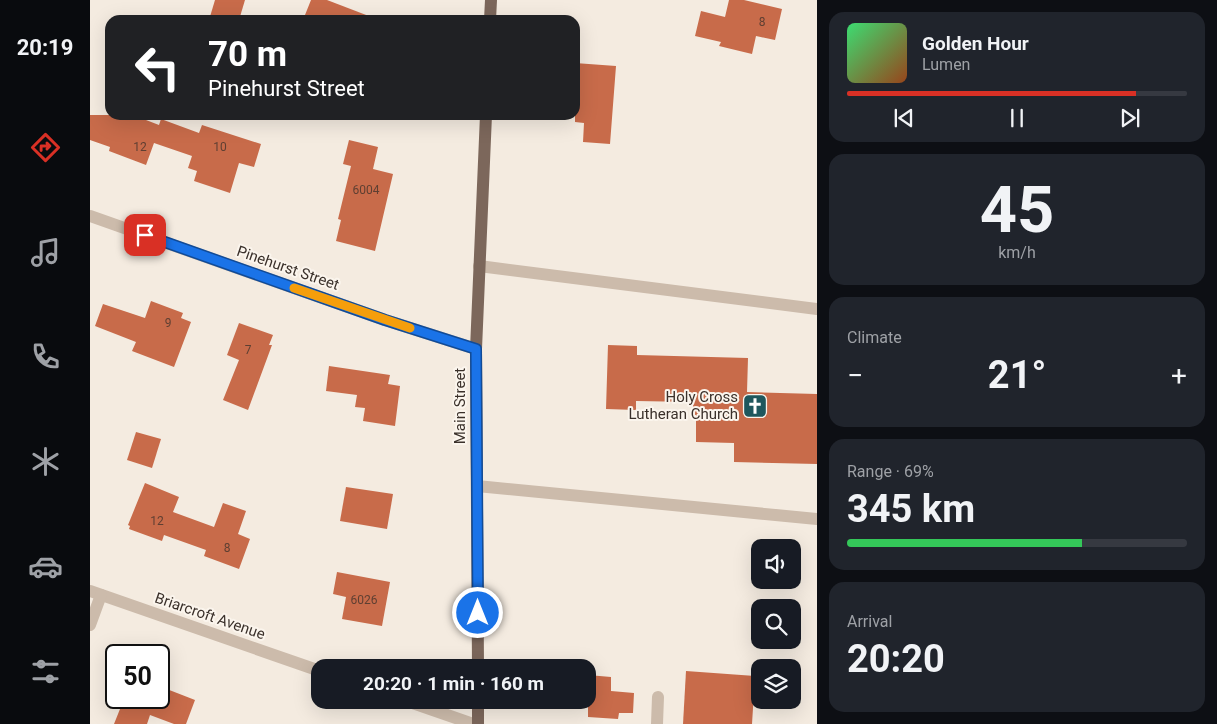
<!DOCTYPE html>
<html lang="en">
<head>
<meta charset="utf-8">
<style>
  :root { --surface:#171b24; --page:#20242c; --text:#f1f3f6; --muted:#9ea1a6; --line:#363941; --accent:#d93025 }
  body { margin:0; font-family:Roboto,sans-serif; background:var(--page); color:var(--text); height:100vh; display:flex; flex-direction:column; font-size:19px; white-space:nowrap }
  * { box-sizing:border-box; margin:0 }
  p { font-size:16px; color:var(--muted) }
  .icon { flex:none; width:28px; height:28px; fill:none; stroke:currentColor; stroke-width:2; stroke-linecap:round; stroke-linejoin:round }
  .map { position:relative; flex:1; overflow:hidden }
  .sheet { display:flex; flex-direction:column; gap:12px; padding:12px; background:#0d0f14; width:400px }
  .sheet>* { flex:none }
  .top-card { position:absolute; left:15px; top:15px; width:475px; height:105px; border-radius:15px; box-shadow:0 5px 20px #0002; background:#202124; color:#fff; overflow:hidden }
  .buttons { position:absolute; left:661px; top:539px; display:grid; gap:10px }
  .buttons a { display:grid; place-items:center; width:50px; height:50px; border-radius:10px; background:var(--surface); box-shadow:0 5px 20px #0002; font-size:25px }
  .speed { position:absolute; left:15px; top:644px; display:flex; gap:10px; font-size:25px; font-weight:700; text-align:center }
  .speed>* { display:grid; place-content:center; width:65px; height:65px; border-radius:50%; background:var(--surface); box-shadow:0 5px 20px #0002; line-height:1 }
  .speed .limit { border:2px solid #111; border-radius:8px; background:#fff; color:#111 }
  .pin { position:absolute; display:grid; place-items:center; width:42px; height:42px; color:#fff; margin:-21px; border-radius:10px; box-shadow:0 2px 8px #0006 }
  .me { position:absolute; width:55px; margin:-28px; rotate:0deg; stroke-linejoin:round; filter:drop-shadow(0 0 4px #0008) }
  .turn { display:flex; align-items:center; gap:18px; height:105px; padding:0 20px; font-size:22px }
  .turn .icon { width:65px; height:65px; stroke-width:2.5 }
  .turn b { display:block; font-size:35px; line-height:42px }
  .big { font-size:38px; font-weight:700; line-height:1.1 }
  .sheet .card { flex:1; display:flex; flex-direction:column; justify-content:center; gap:8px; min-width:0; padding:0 18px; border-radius:15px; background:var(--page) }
  .sheet .dial { align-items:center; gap:0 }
  .dial b { font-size:65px; line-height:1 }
  .song { display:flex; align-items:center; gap:15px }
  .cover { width:60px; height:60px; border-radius:8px; background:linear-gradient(135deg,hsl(140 70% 55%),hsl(20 70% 35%)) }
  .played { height:5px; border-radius:2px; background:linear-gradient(90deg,var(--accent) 85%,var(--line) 85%) }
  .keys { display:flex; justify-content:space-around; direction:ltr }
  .heat { display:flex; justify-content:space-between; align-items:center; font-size:28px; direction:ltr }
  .charge { height:8px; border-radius:4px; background:linear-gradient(90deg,#34c759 69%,var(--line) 0) }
  .trip { position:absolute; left:221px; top:659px; width:285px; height:50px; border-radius:15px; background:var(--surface); box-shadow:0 5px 20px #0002; font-weight:700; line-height:50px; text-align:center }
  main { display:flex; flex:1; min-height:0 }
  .tabs { display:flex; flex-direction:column; width:90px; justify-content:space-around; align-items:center; background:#090b0e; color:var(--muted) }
  .tabs .icon { width:35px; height:35px }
  .tabs .current { color:var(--accent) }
  .tabs b { font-size:22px; color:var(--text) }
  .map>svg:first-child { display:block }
</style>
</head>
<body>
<main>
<nav class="tabs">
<b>20:19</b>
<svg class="icon current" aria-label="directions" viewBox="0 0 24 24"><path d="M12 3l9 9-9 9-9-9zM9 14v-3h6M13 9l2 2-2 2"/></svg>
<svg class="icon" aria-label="music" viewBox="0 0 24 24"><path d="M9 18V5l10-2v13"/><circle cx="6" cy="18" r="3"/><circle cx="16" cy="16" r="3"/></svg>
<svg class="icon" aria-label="phone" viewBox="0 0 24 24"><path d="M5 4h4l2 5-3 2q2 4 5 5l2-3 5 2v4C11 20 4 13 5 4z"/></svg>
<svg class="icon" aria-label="climate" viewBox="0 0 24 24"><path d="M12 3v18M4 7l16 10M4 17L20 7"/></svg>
<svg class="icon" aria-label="car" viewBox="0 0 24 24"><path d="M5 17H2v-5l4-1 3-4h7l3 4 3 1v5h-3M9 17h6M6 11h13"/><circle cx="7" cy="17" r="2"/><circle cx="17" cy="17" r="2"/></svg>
<svg class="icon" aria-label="filters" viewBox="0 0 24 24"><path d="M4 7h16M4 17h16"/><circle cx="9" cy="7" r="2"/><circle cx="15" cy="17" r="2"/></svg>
</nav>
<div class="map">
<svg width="727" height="724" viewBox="0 0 727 724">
  <rect width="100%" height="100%" fill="#f4ebe0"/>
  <g fill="#c86b4a">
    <path d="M125 0H155L149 20H119Z"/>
    <path d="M221 0H237L284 18V20H213Z"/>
    <path d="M639 0H654L692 9 685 40 666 36 662 54 629 46 631 42 605 36 611 11 635 17Z"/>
    <path d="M485 63 526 66 520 144 493 142 494 123 485 122Z"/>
    <path d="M0 115H43L69 125 71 119 109 133 112 125 171 144 164 167 149 163 140 193 104 181 107 171 98 168 102 156 64 143 56 165 19 151 20 147 0 140Z"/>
    <path d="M259 140 288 147 283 169 303 174 285 251 246 241 251 220 248 219 261 166 253 164Z"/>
    <path d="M61 301 93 313 91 318 101 322 84 367 42 351 46 342 5 326 13 304 55 318Z"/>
    <path d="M149 323 183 335 179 345H182L158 410 133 400 149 360 137 355Z"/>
    <path d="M518 345 547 346V355L658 358 657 392 727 394V464L644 462V443L606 442V415H603V402L546 401V410L516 409Z"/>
    <path d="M239 366 300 375 298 384 310 386 305 426 273 421 275 408 265 407 267 395 236 391Z"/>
    <path d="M46 432 71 439 62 468 37 460Z"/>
    <path d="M55 483 89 497 83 512 124 527 133 503 156 511 148 534 160 539 149 569 114 556 116 550 74 535 72 541 39 529 40 526 38 525Z"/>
    <path d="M256 487 303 494 297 529 250 521Z"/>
    <path d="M247 572 300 582 292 626 252 619 256 597 243 594Z"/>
    <path d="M596 671 665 676 662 724H593Z"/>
    <path d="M498 675 521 677V691L544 693 543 713H529L528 719 498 717Z"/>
    <path d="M69 686 105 700 96 724H84L60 715 57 724H24L32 704 20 699 21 698H69Z"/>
  </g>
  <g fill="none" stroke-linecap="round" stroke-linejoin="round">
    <g stroke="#ccbbab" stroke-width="12">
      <path d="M0 216 295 320 386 349"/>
      <path d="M389 266 727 309"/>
      <path d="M387 486 727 519"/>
      <path d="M0 591 230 671"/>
      <path d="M0 625 11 595"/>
      <path d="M314 700 383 724"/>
      <path d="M567 724 568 697"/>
    </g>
    <g stroke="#7c675b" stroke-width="12">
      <path d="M400 20 401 0"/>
      <path d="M388 668 386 349 396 115"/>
      <path d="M388 700V724"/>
    </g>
  </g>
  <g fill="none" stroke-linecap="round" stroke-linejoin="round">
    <defs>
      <path id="route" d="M55 235 295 320 386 349 388 613"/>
    </defs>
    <use href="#route" stroke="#114b97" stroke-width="12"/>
    <use href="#route" stroke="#1a73e8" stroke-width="9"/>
    <path stroke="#f59e0b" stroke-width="9" d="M204 288 320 328"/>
  </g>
  <defs>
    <symbol id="church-square" viewBox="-11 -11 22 22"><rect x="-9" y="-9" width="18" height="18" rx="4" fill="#1f575d" stroke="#fbf5ed"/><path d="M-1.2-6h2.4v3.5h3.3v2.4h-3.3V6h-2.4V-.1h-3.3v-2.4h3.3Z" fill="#fff"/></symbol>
  </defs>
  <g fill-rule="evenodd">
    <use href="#church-square" x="651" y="392" width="28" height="28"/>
  </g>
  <g text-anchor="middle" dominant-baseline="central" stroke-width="4" stroke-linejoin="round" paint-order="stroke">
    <g font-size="12" fill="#5e3f32">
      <text x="672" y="22">8</text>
      <text x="50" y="147">12</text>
      <text x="130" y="147">10</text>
      <text x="276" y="190">6004</text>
      <text x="78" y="323">9</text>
      <text x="158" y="350">7</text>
      <text x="67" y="521">12</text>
      <text x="137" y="548">8</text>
      <text x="274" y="600">6026</text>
    </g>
    <g font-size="15" fill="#3a302a" stroke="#fbf5ed">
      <text transform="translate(198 268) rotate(19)">Pinehurst Street</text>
      <text transform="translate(370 406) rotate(-90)">Main Street</text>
      <text transform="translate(120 616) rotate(19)">Briarcroft Avenue</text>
    </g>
    <g font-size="15" fill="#3a302a" stroke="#fbf5ed" text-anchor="end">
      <text x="648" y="397">Holy Cross<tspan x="648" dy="17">Lutheran Church</tspan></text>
    </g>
  </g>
</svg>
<div class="buttons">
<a><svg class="icon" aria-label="sound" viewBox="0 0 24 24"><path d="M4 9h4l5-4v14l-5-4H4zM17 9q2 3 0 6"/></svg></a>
<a><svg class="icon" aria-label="search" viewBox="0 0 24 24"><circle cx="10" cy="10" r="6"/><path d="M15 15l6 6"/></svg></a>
<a><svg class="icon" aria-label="layers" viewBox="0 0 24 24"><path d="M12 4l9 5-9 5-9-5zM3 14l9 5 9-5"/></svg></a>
</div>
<div class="speed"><div class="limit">50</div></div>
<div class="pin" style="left:55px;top:235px;background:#d93025"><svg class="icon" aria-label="arrive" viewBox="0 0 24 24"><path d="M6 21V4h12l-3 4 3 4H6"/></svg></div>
<svg class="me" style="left:388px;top:613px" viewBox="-20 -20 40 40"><circle r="17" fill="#1a73e8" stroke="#fff" stroke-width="3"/><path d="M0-11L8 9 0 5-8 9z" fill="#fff"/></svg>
<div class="trip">20:20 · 1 min · 160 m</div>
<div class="top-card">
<div class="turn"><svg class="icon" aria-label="left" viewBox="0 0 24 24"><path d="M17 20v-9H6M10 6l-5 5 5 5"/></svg><div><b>70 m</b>Pinehurst Street</div></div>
</div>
</div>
<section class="sheet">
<div class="card">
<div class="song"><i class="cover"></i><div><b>Golden Hour</b><p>Lumen</p></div></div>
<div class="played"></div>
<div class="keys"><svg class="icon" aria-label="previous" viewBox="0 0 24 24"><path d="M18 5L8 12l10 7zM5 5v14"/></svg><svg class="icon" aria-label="pause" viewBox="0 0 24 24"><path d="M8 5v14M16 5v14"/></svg><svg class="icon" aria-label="next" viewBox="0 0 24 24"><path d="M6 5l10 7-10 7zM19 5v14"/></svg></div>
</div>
<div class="card dial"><b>45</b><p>km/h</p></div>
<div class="card"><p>Climate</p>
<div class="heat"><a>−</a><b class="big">21°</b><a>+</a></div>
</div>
<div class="card"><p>Range · 69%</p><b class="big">345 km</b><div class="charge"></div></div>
<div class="card"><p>Arrival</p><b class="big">20:20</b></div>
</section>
</main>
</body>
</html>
